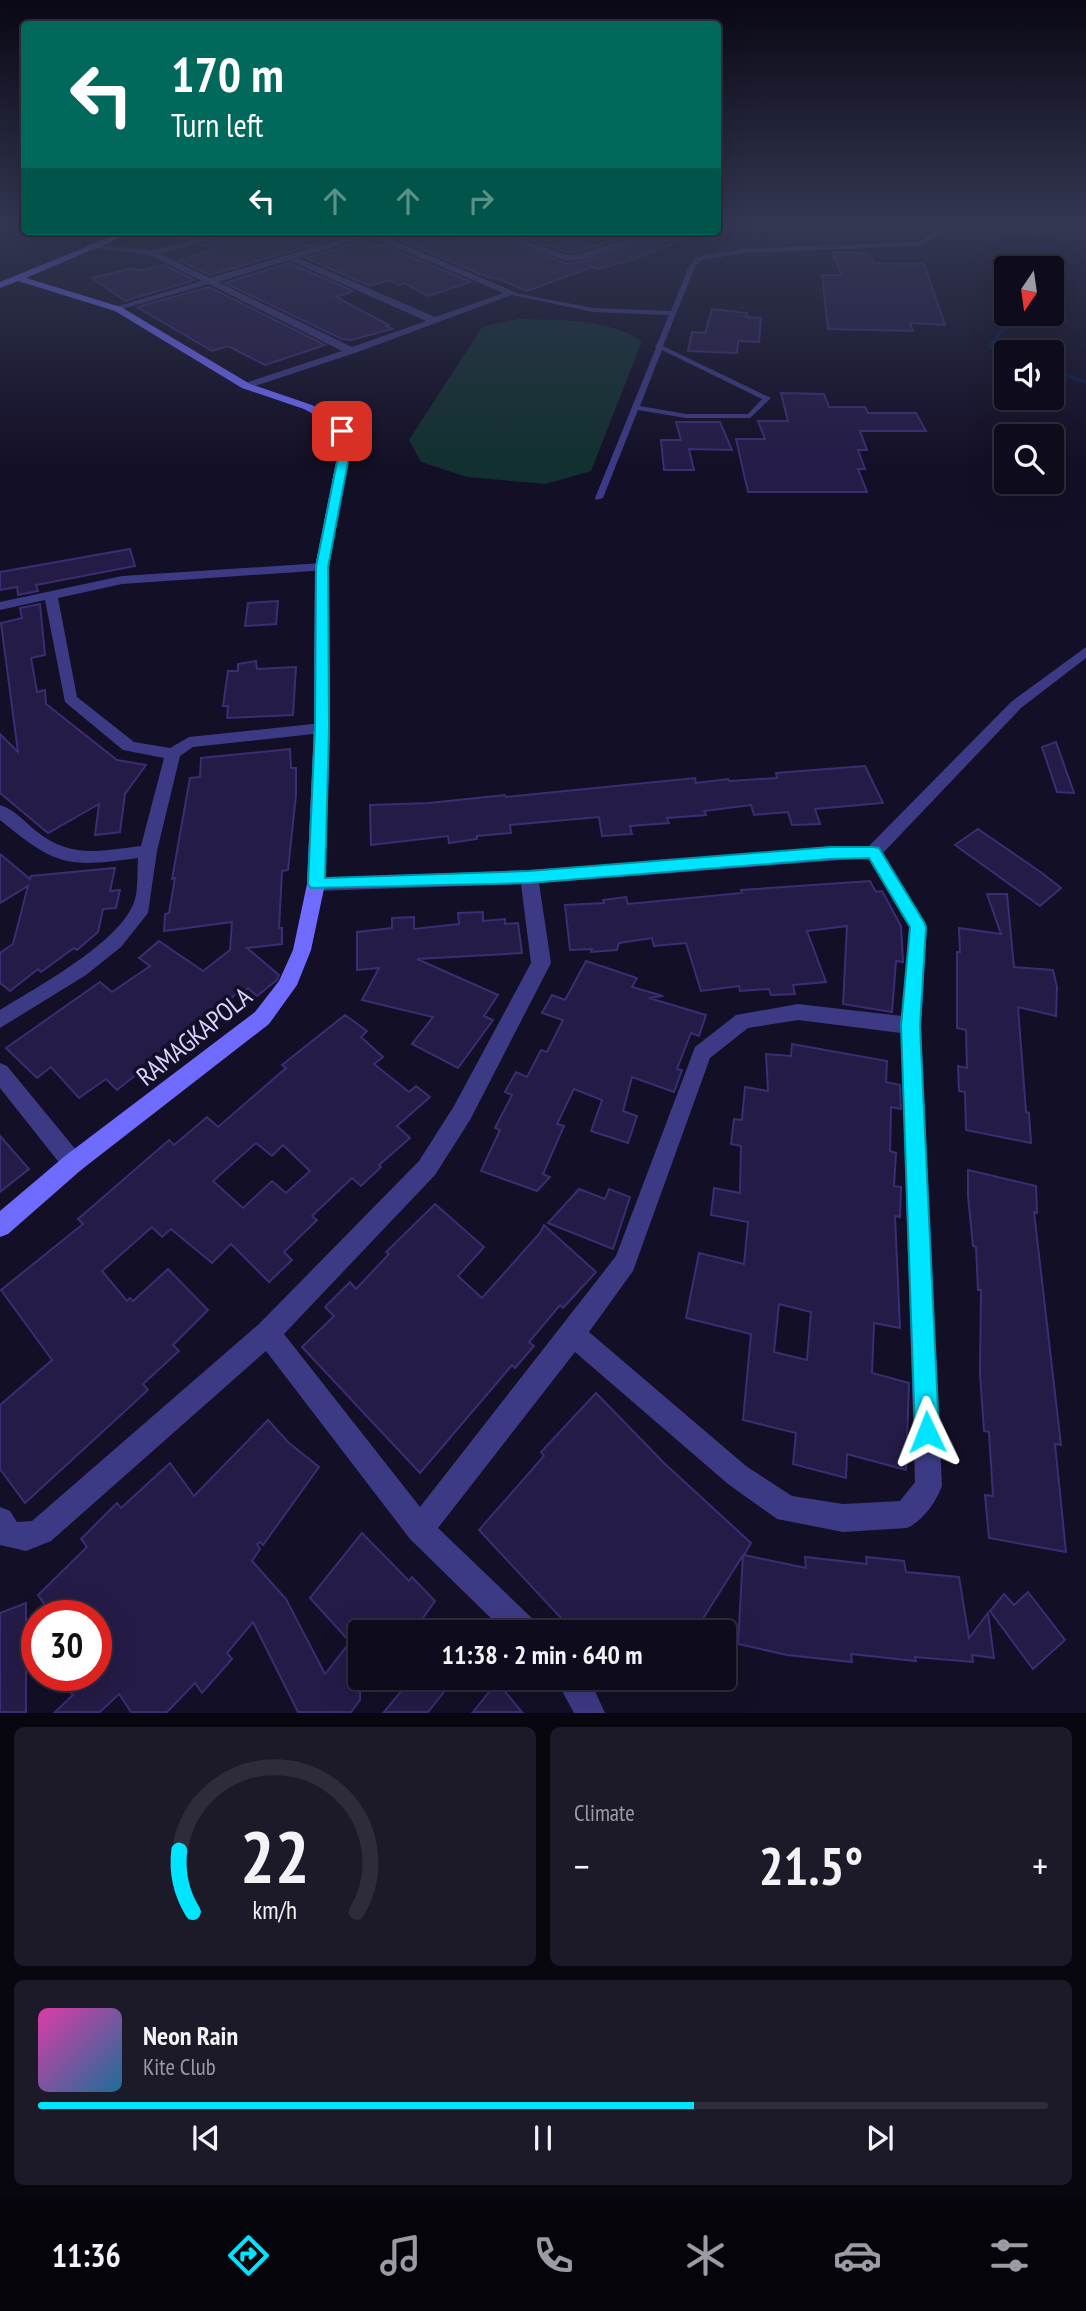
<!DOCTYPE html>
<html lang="en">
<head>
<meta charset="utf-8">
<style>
  :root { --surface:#0e0b1c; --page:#1c1929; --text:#f1f3f6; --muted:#9b9ba3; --line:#2e2b3b; --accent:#00e5ff }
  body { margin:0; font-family:"PT Sans Narrow",sans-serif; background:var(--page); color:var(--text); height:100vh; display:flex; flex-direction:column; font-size:26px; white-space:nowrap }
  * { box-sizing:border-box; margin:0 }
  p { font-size:23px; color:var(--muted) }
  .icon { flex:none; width:38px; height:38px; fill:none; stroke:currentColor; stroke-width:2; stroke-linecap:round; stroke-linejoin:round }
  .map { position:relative; height:1713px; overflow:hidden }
  .sheet { display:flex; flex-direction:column; gap:14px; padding:14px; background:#08060f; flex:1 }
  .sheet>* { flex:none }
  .top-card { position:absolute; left:21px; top:21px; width:700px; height:214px; border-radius:7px; box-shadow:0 7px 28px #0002,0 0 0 2px var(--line); background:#00695c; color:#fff; overflow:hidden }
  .needle { width:46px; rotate:193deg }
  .buttons { position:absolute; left:994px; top:256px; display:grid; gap:14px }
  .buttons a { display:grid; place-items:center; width:70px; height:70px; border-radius:7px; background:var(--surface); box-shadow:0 7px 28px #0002,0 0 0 2px var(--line); font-size:35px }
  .speed { position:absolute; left:21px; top:1600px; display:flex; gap:14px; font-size:35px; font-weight:700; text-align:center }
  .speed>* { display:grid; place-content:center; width:91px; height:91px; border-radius:50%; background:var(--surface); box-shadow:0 7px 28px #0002,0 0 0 2px var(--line); line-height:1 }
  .speed .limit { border:10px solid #d22; background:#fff; color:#111 }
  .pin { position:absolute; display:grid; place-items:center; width:60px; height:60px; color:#fff; margin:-30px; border-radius:14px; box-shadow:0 4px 10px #0006 }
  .me { position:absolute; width:77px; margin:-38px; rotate:358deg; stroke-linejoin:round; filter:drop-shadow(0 0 5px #0008) }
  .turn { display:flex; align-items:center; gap:24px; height:147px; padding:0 35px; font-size:32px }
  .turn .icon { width:91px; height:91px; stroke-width:2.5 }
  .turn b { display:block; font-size:49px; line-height:60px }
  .lanes { display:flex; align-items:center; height:66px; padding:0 35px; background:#0003; justify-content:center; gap:35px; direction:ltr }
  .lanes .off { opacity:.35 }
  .big { font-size:52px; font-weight:800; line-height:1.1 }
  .sheet .widget { flex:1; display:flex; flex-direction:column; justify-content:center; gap:10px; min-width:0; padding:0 24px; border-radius:10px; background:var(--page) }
  .sheet .dial { align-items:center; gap:0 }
  .dial svg { height:182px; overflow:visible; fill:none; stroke:var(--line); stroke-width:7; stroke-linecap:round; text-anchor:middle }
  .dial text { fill:var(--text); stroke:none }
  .song { display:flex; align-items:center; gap:21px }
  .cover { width:84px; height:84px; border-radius:10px; background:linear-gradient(135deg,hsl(320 70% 55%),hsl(200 70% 35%)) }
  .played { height:7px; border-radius:4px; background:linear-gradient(90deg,var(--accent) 65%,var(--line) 65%) }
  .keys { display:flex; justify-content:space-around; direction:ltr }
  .heat { display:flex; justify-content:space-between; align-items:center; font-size:38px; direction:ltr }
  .sheet .tiles { flex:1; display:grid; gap:14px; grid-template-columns:1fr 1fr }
  .widget:last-child { grid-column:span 2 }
  .trip { position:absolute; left:348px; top:1620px; width:388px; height:70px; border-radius:7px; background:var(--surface); box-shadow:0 7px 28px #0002,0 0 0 2px var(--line); font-weight:800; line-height:70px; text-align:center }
  .dock { display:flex; height:112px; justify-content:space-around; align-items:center; background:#06040b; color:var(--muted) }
  .dock .icon { width:49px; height:49px }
  .dock .on { color:var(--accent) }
  .dock b { font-size:32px; color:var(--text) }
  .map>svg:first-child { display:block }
</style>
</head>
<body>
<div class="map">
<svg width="1086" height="1713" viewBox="0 0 1086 1713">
  <rect width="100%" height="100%" fill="#130f26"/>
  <path fill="#12302f" d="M518 319C560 320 606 318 642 341L591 471 546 484 467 477 421 462 409 440 482 327Z"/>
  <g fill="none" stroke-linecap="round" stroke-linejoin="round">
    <g stroke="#0a1f44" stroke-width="3.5">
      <path d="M1032 226 1037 232 1052 272"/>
      <path d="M1006 353 989 347 1003 329 1037 318 1038 313"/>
      <path d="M1052 370 1086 382"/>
    </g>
  </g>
  <g fill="#241b47" stroke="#3b2d73" stroke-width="2" fill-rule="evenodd">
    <path d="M167 231H217L184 239 167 233Z"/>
    <path d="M245 231H342L349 234 210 275 179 260 213 250 201 245Z"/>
    <path d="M484 231 567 264 585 261 668 231H698V234L625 262 597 269 592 267 527 291 499 279 487 277 400 240 422 234 443 243Z"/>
    <path d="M548 231H644L579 251 568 252 531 240Z"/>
    <path d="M363 241 376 247 383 245 471 282 428 296 404 283 398 285 389 280 370 286 306 258Z"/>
    <path d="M832 252 867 253 874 263 924 264 945 325 910 323 913 331 828 329 822 275H842Z"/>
    <path d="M289 263 353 291 336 297 389 325 386 326 392 329 351 340 342 339 225 283Z"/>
    <path d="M164 265 195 280 125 301 92 278 133 268 138 271Z"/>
    <path d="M209 287 325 345 265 365 228 346 212 351 137 307Z"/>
    <path d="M712 309 747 313 746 317 761 318 759 342 738 341 737 353 688 351 692 332 705 333Z"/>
    <path d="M781 393 824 394 829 407H865L868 413H916L926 431H860L867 450H858L865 469H858L867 492H748L736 439H765L758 421H788Z"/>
    <path d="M676 422H720L732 450 689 449 694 470H664L661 440H681Z"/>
    <path d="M130 549 135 566 36 585 38 591 18 595 17 587 0 590V572Z"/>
    <path d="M278 601 276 624 245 626 248 603Z"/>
    <path d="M40 604 45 655 31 658 37 692 45 690 46 704 117 760 146 765 125 794 120 832 95 835 99 804 48 833 0 793V734L18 752 1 623 22 618 20 608Z"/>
    <path d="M256 661 257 669 296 667 293 715 227 718 228 706H223L228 671H238V664Z"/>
    <path d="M1056 742 1074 793 1057 792 1042 747Z"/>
    <path d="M290 749 291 768H296V795L288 870 282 871 279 928H282V944L247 948 279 975 277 980 257 996 248 988 240 995 237 993 185 1040 182 1038 117 1090 106 1079 79 1098 51 1067 37 1078 6 1048 100 982 112 992 150 966 139 958 159 941 203 971 230 950 232 922 164 931 165 914 169 913 175 878 172 879 190 778 200 777 201 758Z"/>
    <path d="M865 766 883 803 815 809 820 824 792 825 788 812 754 815 751 805 704 811 706 815 667 818 669 823 630 826 632 834 602 836 599 817 510 825 511 833 477 836V839L449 843 448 836 371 845 370 805 429 803 505 795 506 797 695 778 696 783 728 779 729 781 777 778 776 773Z"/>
    <path d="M978 829 1042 873 1061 888 1040 906 955 845Z"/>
    <path d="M0 854 30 879 31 876 115 868 110 891 120 890 116 908 103 909 98 932 77 950 74 948 41 972 38 969 10 991 0 983V953L13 944 28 886 0 903Z"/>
    <path d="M870 881 876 892 882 891 901 926 903 962 896 961 892 1012 843 1004 847 926 807 931 826 982 793 985 795 994 771 995 769 989 740 991 739 986 701 991 686 943 654 946 652 938 619 943 617 950 591 952 592 949 570 950 565 905 604 903 603 900 626 897 628 904 742 893 741 890Z"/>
    <path d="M987 894H1007L1014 967 1053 970 1057 987 1056 1016 1018 1007 1026 1112 1029 1113 1031 1143 966 1130 965 1092 959 1091 958 1066 967 1068 966 1030 957 1028V952H960L959 928 1001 934Z"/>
    <path d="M483 912V921L505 919V924L518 923 522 953 417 959 498 995 484 1016 493 1020 458 1068 412 1044 433 1017 362 1000 379 968 357 970V932L392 928V918L414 917V929L459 924 458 913Z"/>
    <path d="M586 961 637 978 632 987 663 996 649 998 706 1015 699 1036 691 1033 677 1069 682 1070 674 1092 632 1077 623 1111 637 1116 628 1143 591 1131 602 1100 574 1089 557 1124 564 1126 543 1174 550 1177 537 1191 481 1171 500 1130 495 1128 512 1095 505 1092 516 1072 527 1077 541 1050 547 1052 563 1020 542 1013 552 995 565 1000Z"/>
    <path d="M345 1015 367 1031 361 1037 383 1057 374 1064 409 1092 416 1086 430 1097 397 1126 410 1138 379 1165 381 1167 361 1186 352 1178 312 1216 317 1220 284 1252 292 1260 269 1282 231 1244 212 1263 171 1229 162 1237 152 1227 102 1271 127 1301 130 1298 133 1301 168 1269 208 1310 173 1345 179 1351 143 1384 148 1390 25 1503 0 1469V1405L52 1360 1 1290 83 1224 78 1219 169 1140 174 1145 207 1117 218 1127 286 1068 282 1065ZM256 1143 272 1156 283 1145 310 1171 286 1193 272 1181 243 1208 213 1181Z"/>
    <path d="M792 1044 887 1061 886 1082 900 1085 901 1109 891 1107 890 1151 896 1153 894 1186 901 1187 900 1217 895 1216 900 1328 874 1323 872 1373 909 1383 906 1470 847 1454 846 1478 793 1464 796 1433 743 1420 751 1334 686 1318 699 1253 744 1264 748 1222 711 1215 714 1188 740 1193 741 1146 731 1144 734 1119 742 1120 745 1087 768 1091 766 1054 791 1056ZM779 1304 811 1312 807 1360 774 1352Z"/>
    <path d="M0 1136 29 1169 0 1192Z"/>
    <path d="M968 1170 1036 1186 1037 1213 1034 1212 1061 1445 1055 1444 1066 1552 989 1538 985 1495 993 1496 989 1432 984 1431 980 1374 981 1290H978L976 1247 973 1246 968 1196Z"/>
    <path d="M579 1189 605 1199 609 1189 630 1197 613 1249 548 1223Z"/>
    <path d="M435 1204 484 1247 458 1276 482 1298 540 1233 544 1225 596 1272 563 1308 560 1305 529 1342 534 1346 515 1368 512 1365 420 1473 302 1347 334 1316 325 1307 350 1282 356 1289 389 1254 386 1252Z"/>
    <path d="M596 1393 664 1463 751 1543 744 1555 806 1568 805 1557 867 1564 866 1557 904 1561 906 1572 959 1577 969 1638 988 1613 994 1658 972 1655 973 1662 915 1657 916 1661 851 1654 852 1662 787 1655 738 1644 743 1555 694 1633H575L479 1530 544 1456 541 1452Z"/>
    <path d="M268 1420 289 1443 319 1467 263 1545 260 1542 257 1544 260 1549 252 1561 286 1599 325 1674 350 1642 310 1598 362 1533 409 1581 412 1577 435 1601 412 1633H360V1700L351 1712H298L253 1622 227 1653 232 1659 202 1693 195 1683 167 1712H131L119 1694 100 1712H55L73 1695 54 1675H96V1615H52L38 1595 87 1547 81 1539 117 1503 121 1508 170 1463 194 1496Z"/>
    <path d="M1028 1592 1065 1640 1033 1669 990 1611 1004 1594 1014 1605Z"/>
    <path d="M26 1603V1712H0V1613Z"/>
    <path d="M412 1678H455L428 1712H384Z"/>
    <path d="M497 1682 522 1712H473Z"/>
  </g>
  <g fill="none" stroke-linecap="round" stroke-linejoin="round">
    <path fill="#3d3a85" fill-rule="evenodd" d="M947 226H954L918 246 744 253 702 260 695 267 663 346 771 398 750 418H686L638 410 603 498 596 500 595 498 656 348 655 346 657 344 669 315 593 312 512 295 509 293 510 292 593 308 671 311 689 266 698 257 744 249 917 242ZM662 350 762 399 748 414H686L640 406Z"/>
    <g fill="#3d3a85" fill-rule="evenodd">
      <path d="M228 231H242L160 254 210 278 362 233 361 231H372L517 293 355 353 246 389 242 388V384L342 351 209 284 115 311V307L202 281 150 255 85 247 89 244 152 250ZM369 236 504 293 435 317 298 258ZM289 260 426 321 352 347 218 282Z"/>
      <path d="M486 231C496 231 506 237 516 237 526 236 535 231 546 231L523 240 568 255 580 254 653 231H665L584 259 567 261Z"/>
      <path d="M322 563 327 564V570L122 584 58 598 77 697 134 742 170 748 189 737 322 723 330 728 322 733 193 747 180 756 157 851 148 913 121 947 86 975 0 1028V1010C37 987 113 946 132 907 139 895 137 872 138 858 67 868 56 866 0 820V805C14 809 25 822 36 831 71 859 99 851 141 846L164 758 123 750 65 702 45 600 0 610V602L122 576Z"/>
      <path d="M1086 647V658L1021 708 883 853 927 927 921 1026 942 1486C936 1502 923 1521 907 1528L843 1532 777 1519 728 1484 575 1352 438 1528 537 1623 541 1633H506L410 1539 266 1351 51 1541 26 1551 0 1545V1507L10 1511 17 1522 32 1521 259 1324 419 1161 454 1106 531 963 521 884 316 891 310 889 307 884 310 879 529 870 869 846 1011 702ZM868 858 909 927 902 1016 798 1004 736 1015 695 1047 616 1256 420 1507 284 1334 435 1175 470 1120 551 963 539 883ZM798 1020 901 1033 915 1482 900 1501 843 1504 792 1496 746 1466 589 1332 633 1271 710 1058 748 1028Z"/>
      <path d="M0 1063 7 1066 81 1156 84 1163 81 1170 73 1173 65 1170 0 1088Z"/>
      <path d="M555 1678H589L605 1713H574Z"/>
    </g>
    <path fill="#6f6bff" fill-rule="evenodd" d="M125 231H136L26 278 121 307 250 384 312 405 334 417 348 431V462L329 567 330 728 325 884 311 950 297 985 269 1024 81 1170 8 1234 0 1237V1211L65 1156 255 1012 279 981 293 950 307 884 314 728 315 567 336 462V432L326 421 304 409 242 388 115 311 18 281 0 288V282Z"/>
  </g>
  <linearGradient id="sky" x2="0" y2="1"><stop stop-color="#0a0815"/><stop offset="0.48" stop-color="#333752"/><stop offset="1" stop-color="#333752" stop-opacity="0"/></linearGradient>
  <rect width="1086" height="466" fill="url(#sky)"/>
  <path fill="#00e5ff" stroke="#0095a6" stroke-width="2" d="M342 428 347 431 348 462 328 567 329 728 325 878 529 871 830 847H873L879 848 924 922 926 927 920 1026 939 1432 935 1440 927 1444 919 1440 915 1432 901 1026 910 927 869 858 830 859 529 883 311 888 308 884 315 728 316 567 337 462V431Z"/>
  <g text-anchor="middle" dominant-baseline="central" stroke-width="7" stroke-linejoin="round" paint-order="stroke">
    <g font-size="26" fill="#d9d4ff" stroke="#130f26">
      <text transform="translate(194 1036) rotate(-39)">RAMAGKAPOLA</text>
    </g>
  </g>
</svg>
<div class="buttons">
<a><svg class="needle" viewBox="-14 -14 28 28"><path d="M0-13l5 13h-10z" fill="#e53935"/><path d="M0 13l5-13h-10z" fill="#9b9ba3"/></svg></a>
<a><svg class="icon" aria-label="sound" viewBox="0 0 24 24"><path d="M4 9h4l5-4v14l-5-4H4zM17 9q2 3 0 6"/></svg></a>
<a><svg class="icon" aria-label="search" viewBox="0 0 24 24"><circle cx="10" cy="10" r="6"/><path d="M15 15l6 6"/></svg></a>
</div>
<div class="speed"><div class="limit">30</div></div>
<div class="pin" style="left:342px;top:431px;background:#d93025"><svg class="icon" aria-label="arrive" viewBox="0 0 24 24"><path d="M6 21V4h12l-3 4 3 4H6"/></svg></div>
<svg class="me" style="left:927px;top:1432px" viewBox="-20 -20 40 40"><path d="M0-17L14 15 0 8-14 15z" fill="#00e5ff" stroke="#fff" stroke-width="4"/></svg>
<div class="trip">11:38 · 2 min · 640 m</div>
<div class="top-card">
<div class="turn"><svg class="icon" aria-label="left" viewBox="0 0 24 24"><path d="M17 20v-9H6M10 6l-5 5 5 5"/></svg><div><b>170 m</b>Turn left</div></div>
<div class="lanes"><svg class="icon" aria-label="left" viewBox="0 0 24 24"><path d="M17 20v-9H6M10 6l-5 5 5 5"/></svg><svg class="icon off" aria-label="ahead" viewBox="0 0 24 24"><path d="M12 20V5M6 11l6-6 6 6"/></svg><svg class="icon off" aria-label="ahead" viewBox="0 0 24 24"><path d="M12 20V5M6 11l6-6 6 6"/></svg><svg class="icon off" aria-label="right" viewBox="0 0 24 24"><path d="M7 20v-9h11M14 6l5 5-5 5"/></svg></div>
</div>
</div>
<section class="sheet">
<div class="tiles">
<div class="widget dial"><svg viewBox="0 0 100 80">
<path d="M14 69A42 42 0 1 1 86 69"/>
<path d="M14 69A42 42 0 0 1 8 42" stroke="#00e5ff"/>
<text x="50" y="56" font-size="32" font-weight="700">22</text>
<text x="50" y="72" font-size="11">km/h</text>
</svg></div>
<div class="widget"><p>Climate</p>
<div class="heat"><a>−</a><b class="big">21.5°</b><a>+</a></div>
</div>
<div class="widget">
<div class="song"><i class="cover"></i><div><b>Neon Rain</b><p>Kite Club</p></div></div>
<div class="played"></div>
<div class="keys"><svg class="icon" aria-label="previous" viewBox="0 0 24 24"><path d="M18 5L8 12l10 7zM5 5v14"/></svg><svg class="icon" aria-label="pause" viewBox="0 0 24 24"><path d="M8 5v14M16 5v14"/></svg><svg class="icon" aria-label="next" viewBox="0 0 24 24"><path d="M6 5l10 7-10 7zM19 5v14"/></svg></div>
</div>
</div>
</section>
<nav class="dock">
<b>11:36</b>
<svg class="icon on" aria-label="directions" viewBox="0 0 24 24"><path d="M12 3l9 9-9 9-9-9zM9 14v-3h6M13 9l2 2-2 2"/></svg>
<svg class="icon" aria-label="music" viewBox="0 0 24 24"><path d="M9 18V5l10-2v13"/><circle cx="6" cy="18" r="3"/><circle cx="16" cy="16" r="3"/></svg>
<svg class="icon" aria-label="phone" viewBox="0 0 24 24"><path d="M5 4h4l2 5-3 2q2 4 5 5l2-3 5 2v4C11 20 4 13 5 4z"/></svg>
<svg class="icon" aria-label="climate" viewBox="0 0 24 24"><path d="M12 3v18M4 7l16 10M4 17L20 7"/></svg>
<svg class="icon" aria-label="car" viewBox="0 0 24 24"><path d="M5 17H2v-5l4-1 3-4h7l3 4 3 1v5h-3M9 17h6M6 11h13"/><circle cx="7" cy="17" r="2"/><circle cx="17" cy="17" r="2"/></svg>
<svg class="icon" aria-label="filters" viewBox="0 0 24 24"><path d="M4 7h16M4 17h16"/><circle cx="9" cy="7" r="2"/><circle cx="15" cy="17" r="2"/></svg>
</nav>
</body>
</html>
